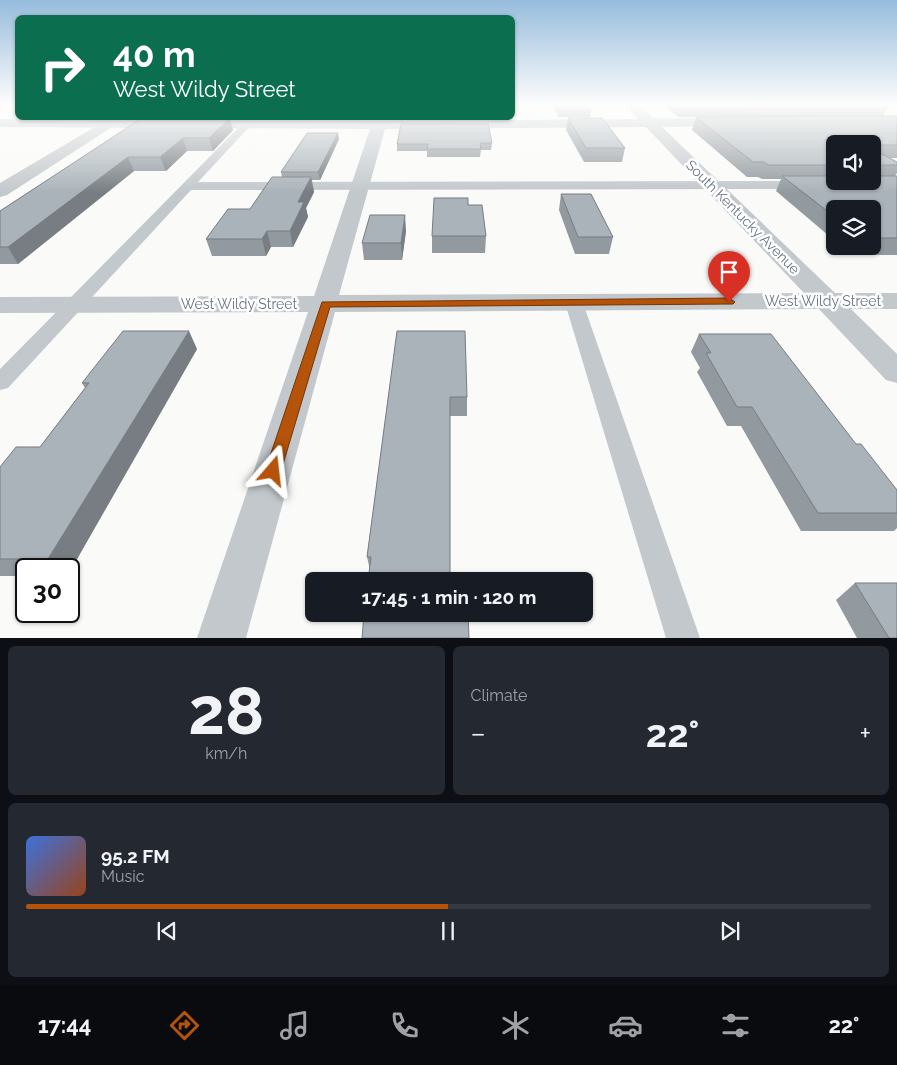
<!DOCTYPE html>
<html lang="en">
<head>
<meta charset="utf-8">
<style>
  :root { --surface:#171b24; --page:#242831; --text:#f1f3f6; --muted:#9ea1a6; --line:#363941; --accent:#b45309 }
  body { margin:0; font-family:Raleway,sans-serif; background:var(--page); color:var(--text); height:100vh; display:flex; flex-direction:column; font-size:19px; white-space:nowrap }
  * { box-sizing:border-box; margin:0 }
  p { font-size:16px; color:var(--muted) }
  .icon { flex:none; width:28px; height:28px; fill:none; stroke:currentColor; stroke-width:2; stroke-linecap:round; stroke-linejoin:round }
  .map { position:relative; height:638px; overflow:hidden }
  .drawer { display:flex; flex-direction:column; gap:8px; padding:8px; background:#0d0f14; flex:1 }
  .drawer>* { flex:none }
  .banner { position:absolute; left:15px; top:15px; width:500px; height:105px; border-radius:8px; box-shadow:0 1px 4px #0004; background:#0b6e4f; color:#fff; overflow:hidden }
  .controls { position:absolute; left:826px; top:135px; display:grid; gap:10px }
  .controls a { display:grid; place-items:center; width:55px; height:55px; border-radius:8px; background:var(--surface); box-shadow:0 1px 4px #0004; font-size:25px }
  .speed { position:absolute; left:15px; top:558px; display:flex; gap:10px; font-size:25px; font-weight:700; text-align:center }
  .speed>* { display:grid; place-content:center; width:65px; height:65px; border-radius:50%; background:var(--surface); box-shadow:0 1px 4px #0004; line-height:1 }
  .speed .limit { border:2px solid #111; border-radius:8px; background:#fff; color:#111 }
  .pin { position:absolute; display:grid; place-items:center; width:42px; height:42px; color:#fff; margin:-51px -21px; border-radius:50% 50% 50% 0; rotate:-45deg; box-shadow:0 0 5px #0007 }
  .pin .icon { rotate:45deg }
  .me { position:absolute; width:55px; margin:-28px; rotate:17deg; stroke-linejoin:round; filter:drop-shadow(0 0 4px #0008) }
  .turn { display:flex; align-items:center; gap:18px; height:105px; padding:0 15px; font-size:22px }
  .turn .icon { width:65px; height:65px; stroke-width:2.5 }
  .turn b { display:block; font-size:35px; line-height:42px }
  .big { font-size:38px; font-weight:700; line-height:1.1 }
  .drawer .widget { flex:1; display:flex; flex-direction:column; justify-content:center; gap:8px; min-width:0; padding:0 18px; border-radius:8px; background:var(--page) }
  .drawer .dial { align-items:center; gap:0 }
  .dial b { font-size:65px; line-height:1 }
  .song { display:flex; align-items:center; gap:15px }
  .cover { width:60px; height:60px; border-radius:8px; background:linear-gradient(135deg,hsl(220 70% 55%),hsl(20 70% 35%)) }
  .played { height:5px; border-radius:2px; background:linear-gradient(90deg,var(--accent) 50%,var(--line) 50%) }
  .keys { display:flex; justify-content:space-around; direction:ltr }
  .heat { display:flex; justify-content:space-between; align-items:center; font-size:28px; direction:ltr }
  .drawer .tiles { flex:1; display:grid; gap:8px; grid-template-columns:1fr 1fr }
  .widget:last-child { grid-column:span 2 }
  .trip { position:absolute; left:305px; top:572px; width:288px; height:50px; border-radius:8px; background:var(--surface); box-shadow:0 1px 4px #0004; font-weight:700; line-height:50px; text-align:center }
  .dock { display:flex; height:80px; justify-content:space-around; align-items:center; background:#090b0e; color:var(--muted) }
  .dock .icon { width:35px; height:35px }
  .dock .current { color:var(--accent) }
  .dock b { font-size:22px; color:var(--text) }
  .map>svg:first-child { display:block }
</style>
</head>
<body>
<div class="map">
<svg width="897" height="638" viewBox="0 0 897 638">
  <rect width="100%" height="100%" fill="#fafaf8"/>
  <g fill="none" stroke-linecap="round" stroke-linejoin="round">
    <g fill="#c3c8cc" fill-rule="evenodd">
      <path d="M243 123 251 125 198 182 805 181 811 185 805 189 191 190 8 388 0 390V369Z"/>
      <path d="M574 298 580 299 583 303 700 638H666L565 303 568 299Z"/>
    </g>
    <path fill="#c3c8cc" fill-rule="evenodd" d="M625 104H638L653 118 738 119 740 122 738 125 733 126 662 127 835 293H897V309H851L897 354V383L886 380 819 309 335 312 246 638H197L308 312 0 313V297L314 296 370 129 0 127V119L379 121 638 119ZM646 127 804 293 339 295 385 129Z"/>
    <path fill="#c3c8cc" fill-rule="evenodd" d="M110 118H126L7 195 0 197V183Z"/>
  </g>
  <g fill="#929a9f" fill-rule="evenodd">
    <path d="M552 104H586L591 111 590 117H559Z"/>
    <path d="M662 104H881L888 107 883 116H897V158H890L897 162V173L895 176H897V255H852L841 246H872V209H835V241L776 191 781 179H762L758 177H747L692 130 696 117H764H678ZM835 144H872V181H835Z"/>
    <path d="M142 118H230L233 130 213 151H187L166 171H134L18 264H0V211Z"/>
    <path d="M568 118 625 148 622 162H584L566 130Z"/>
    <path d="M339 139 320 180H312L314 192 306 208 308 217 293 247H271L266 256H212L206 239 250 209 282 177 281 172Z"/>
    <path d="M492 143 491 150H481L480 157H427V151H397V144Z"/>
    <path d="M561 194 613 237 609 254H575L559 210Z"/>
    <path d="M468 205 486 236 485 253H432V236Z"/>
    <path d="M406 231 402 260H364L362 243Z"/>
    <path d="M397 331 467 397V416H450L370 570 367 557Z"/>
    <path d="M699 334 856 444 897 490V528L894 531H801L741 426H727L697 372 700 368 691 352Z"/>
    <path d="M197 349 69 573V569H26V576H0V467L40 447 85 388 82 383Z"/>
    <path d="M855 583 897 638H857L836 600Z"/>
  </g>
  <g fill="#777d82">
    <path d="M230 118 233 130 213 151 209 138Z"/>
    <path d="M338 133 339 139 320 180 318 172Z"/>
    <path d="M183 138 187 151 166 171 160 157Z"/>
    <path d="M128 157 134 171 18 264 8 247Z"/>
    <path d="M311 177 314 192 306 208 308 217 293 247 290 231 298 202Z"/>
    <path d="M405 215 406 231 402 260 401 243Z"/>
    <path d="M267 231 271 247 266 256 262 239Z"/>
    <path d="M189 331 197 349 69 573V569H59L48 559Z"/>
  </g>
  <g fill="#aab3b9" stroke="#777d82">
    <path d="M556 104H586L591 111H560Z"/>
    <path d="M676 104H881L888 107 680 108Z"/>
    <path d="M897 116V145H872V144H835V165H768L764 162H753L696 117Z"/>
    <path d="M142 118H230L209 138H183L160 157H128L8 247H0V211Z"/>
    <path d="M568 118H602L625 148H586Z"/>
    <path d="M401 124H488L492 143H480L481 149H427L428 144H397Z"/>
    <path d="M307 133H338L318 172H281Z"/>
    <path d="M872 149 897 162V165H872Z"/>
    <path d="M782 176H835V181H872V176H897V238H872V209H835V217Z"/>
    <path d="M272 177H311L298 202H304L290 231H267L262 239H206L228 209H250Z"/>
    <path d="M561 194H591L613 237H578Z"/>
    <path d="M434 198H468V205H482L486 236H432Z"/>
    <path d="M370 215H405L401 243H362Z"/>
    <path d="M123 331H189L48 559H0V467L16 447H40L89 383H82Z"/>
    <path d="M397 331H465L467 397H450V581H368L371 557H367Z"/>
    <path d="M699 334H771L856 444H861L897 490V513H818L752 407H737L706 353H711Z"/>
    <path d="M855 583H897V638H889Z"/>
    <path d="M364 614H468L469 638H362Z"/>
  </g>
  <linearGradient id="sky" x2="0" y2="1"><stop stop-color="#96bcdc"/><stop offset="0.54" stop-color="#fdfdfc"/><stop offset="1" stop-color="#fdfdfc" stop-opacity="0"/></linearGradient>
  <rect width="897" height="193" fill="url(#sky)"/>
  <path fill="#b45309" stroke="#753606" d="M729 298 735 302 733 304 330 307 281 471 279 476 273 478 267 476 265 471 322 302Z"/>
  <g text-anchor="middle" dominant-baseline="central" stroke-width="5" stroke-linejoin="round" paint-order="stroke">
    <g font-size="14" fill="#657683" stroke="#fff">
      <text transform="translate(743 217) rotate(45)">South Kentucky Avenue</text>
      <text x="823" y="301">West Wildy Street</text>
      <text x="239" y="304">West Wildy Street</text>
    </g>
  </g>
</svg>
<div class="controls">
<a><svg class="icon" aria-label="sound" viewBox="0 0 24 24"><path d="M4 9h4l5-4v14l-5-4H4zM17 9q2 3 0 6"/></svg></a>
<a><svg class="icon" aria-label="layers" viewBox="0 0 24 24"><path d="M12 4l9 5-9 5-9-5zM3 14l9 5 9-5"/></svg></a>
</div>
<div class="speed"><div class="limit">30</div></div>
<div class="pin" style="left:729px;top:302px;background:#d93025"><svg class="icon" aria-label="arrive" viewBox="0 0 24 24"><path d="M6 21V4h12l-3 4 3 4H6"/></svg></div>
<svg class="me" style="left:273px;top:471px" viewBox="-20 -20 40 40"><path d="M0-17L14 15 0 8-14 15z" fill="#b45309" stroke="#fff" stroke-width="4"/></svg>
<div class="trip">17:45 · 1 min · 120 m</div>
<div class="banner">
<div class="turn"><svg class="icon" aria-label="right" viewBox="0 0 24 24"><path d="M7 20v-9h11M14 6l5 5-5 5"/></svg><div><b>40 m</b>West Wildy Street</div></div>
</div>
</div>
<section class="drawer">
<div class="tiles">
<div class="widget dial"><b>28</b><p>km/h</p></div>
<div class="widget"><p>Climate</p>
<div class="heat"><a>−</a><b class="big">22°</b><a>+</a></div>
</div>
<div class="widget">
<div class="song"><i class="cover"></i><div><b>95.2 FM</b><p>Music</p></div></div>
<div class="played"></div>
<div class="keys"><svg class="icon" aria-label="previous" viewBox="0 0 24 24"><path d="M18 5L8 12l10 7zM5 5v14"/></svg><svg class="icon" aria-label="pause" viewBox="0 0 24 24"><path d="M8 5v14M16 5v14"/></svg><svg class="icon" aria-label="next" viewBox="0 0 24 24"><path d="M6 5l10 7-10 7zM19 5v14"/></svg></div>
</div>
</div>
</section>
<nav class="dock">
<b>17:44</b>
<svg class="icon current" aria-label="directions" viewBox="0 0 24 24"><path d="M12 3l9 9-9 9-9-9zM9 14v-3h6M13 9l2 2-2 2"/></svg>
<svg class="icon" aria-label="music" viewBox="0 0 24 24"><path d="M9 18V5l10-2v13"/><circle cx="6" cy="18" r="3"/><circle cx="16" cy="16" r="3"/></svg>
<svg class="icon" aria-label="phone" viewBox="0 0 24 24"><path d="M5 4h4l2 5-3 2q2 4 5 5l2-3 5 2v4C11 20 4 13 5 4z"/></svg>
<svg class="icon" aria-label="climate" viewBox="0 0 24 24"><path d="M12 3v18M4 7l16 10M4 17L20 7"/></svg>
<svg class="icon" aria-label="car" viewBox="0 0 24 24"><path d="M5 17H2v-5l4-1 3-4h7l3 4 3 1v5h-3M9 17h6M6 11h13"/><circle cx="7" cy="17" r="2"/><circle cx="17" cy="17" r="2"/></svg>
<svg class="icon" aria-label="filters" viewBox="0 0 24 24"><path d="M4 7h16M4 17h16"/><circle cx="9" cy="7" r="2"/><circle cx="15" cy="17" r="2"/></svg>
<b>22°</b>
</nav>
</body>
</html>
